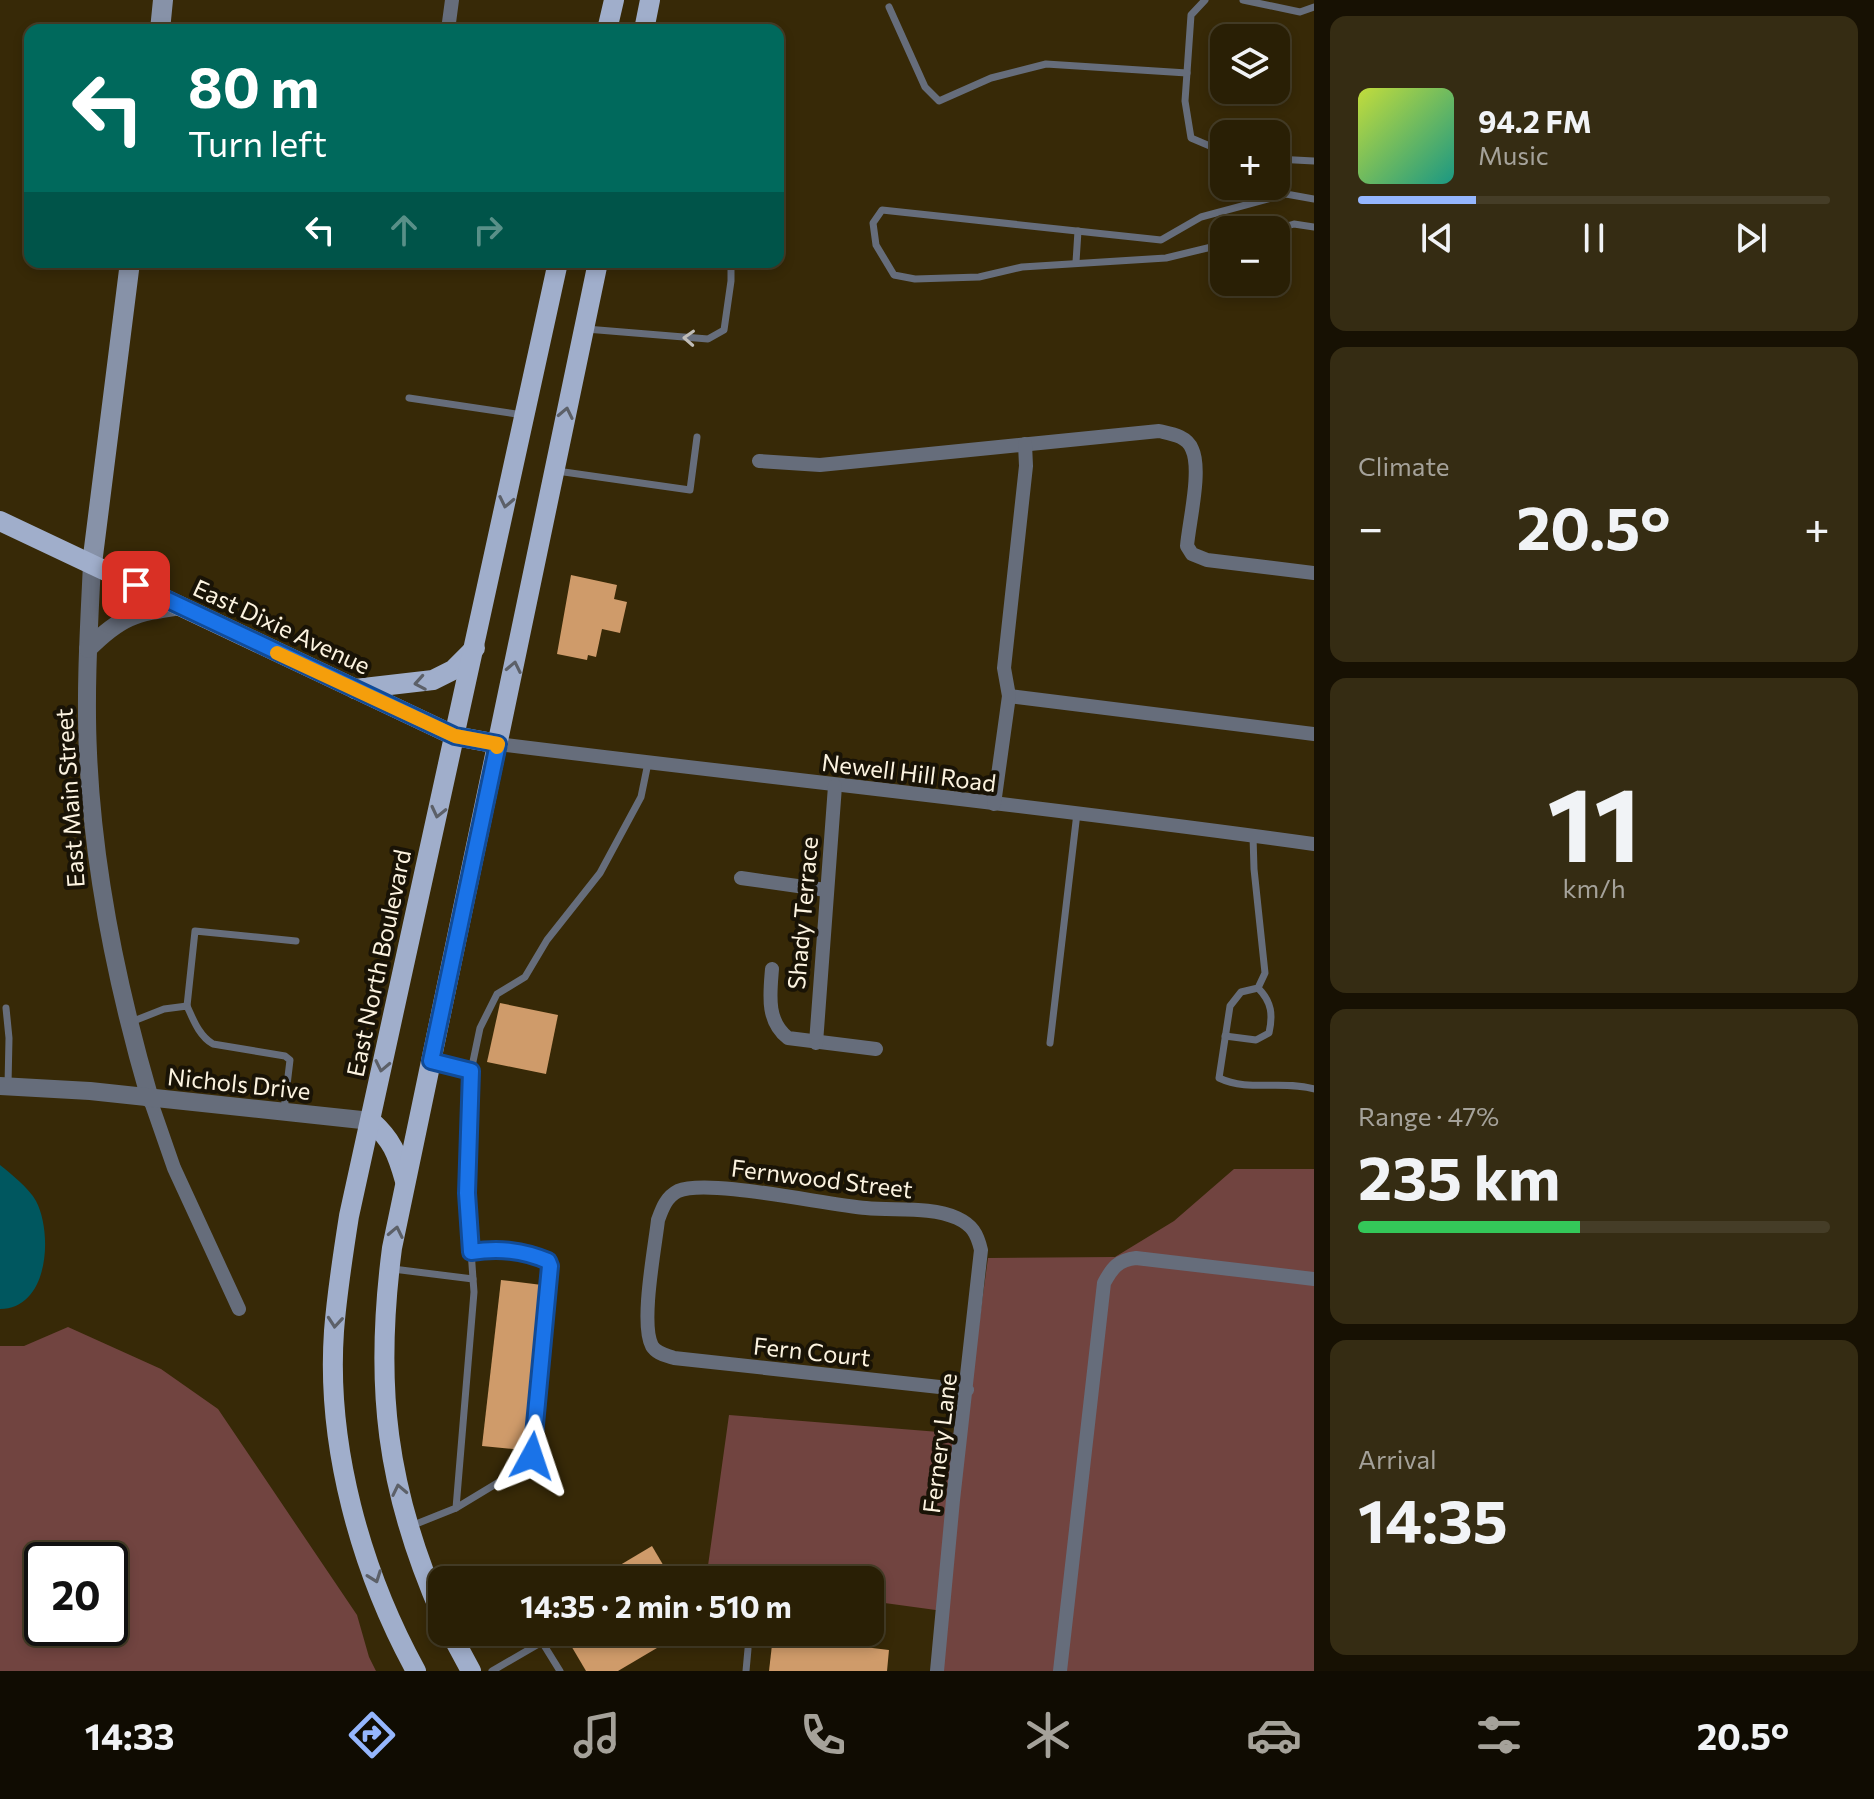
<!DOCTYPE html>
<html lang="en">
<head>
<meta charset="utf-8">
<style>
  :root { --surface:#291f05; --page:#352c13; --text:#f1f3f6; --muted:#a5a29a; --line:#453d27; --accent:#95b6fd }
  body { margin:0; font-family:Commissioner,sans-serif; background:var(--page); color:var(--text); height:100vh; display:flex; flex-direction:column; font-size:30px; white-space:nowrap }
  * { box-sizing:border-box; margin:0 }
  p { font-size:26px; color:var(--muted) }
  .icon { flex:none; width:44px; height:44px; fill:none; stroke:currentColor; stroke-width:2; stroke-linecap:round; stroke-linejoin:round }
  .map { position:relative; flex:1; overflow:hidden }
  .drawer { display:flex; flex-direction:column; gap:16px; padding:16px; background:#171103; width:560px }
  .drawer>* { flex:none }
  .top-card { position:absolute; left:24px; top:24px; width:760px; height:244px; border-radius:16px; box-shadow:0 4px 12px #0003,0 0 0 2px var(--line); background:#00695c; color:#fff; overflow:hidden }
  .buttons { position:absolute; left:1210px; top:24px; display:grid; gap:16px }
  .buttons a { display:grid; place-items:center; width:80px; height:80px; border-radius:16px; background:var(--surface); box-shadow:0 4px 12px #0003,0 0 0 2px var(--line); font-size:40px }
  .speed { position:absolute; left:24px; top:1542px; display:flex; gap:16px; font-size:40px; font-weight:700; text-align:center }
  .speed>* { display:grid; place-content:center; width:104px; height:104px; border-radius:50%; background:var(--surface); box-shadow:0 4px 12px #0003,0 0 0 2px var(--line); line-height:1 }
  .speed .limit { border:4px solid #111; border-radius:12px; background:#fff; color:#111 }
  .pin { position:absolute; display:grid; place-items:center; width:68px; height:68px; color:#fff; margin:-34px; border-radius:16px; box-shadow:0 4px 12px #0006 }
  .me { position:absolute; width:88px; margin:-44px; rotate:5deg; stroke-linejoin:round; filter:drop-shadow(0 0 6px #0008) }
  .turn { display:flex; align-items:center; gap:28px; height:168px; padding:0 32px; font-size:36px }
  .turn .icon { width:104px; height:104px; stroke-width:2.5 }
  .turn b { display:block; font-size:56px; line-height:68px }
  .lanes { display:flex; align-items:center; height:76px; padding:0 32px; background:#0003; justify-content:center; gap:40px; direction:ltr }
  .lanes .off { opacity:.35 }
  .big { font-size:60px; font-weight:700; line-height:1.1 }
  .drawer .tile { flex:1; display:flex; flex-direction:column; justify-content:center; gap:12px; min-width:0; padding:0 28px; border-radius:16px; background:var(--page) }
  .drawer .dial { align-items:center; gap:0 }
  .dial b { font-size:104px; line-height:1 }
  .song { display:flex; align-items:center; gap:24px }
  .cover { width:96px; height:96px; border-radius:12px; background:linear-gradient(135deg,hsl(70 70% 55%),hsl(170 70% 35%)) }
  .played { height:8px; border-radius:4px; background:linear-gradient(90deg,var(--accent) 25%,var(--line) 25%) }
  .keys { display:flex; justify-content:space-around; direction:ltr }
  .heat { display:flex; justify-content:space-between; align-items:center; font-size:44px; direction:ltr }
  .charge { height:12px; border-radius:6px; background:linear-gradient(90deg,#34c759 47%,var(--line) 0) }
  .trip { position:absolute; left:428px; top:1566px; width:456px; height:80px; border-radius:16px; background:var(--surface); box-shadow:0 4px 12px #0003,0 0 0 2px var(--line); font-weight:700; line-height:80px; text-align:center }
  .menu { display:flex; height:128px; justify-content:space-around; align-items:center; background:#100c02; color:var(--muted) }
  .menu .icon { width:56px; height:56px }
  .menu .selected { color:var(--accent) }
  .menu b { font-size:36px; color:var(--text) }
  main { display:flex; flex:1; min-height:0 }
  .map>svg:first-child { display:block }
</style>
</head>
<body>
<main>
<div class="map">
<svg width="1314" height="1671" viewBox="0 0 1314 1671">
  <rect width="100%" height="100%" fill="#372907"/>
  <g fill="#714440" fill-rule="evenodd">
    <path d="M1234 1169H1314V1671H938L943 1611 870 1601V1580H706L729 1415 964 1434 988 1258 1115 1257 1174 1221Z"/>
    <path d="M68 1327 161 1369 218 1409 357 1615 369 1657 376 1671H0V1346H24ZM42 1560H110V1628H42Z"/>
  </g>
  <path fill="#00575f" d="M0 1165C11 1174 29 1188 36 1201 53 1233 49 1309 0 1309Z"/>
  <g fill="#cf9b6a">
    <path d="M571 575 617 585 614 599 627 602 620 633 602 629 596 657 588 655 587 660 557 654Z"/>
    <path d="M500 1003 558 1015 546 1074 487 1062Z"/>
    <path d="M501 1280 542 1285 523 1450 482 1446Z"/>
    <path d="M652 1546 672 1580H595Z"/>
    <path d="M563 1632H684L618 1671H586Z"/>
    <path d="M773 1636 889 1650 887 1671H769Z"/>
  </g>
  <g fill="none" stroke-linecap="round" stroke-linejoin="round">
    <g stroke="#666d7b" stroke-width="7">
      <path d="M1205 0 1191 15 1185 101 1191 138 1224 152"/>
      <path d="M1243 0 1300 12 1314 7"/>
      <path d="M889 7 925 87 939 101 991 78 1046 64 1187 73"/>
      <path d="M1276 159 1314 161"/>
      <path d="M1274 230 1294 224 1314 227"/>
      <path d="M1224 244 1166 258 1022 267 979 277 915 279 894 275 876 245 873 223 882 210 1161 240 1201 217 1286 194 1314 199"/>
      <path d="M1076 262 1078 231"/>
      <path d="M586 329 708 339 724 330 731 281V262"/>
      <path d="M409 398 523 415"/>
      <path d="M557 471 690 490 697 437"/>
      <path d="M1253 836 1254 869 1265 973 1258 988 1241 992 1230 1006 1219 1078C1248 1092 1283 1080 1314 1089"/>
      <path d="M187 1006 195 931 296 941"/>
      <path d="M6 1008 9 1038 8 1085"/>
      <path d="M131 1022 164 1009 187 1006C193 1019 199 1036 213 1044L285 1056 290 1060 284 1110"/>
      <path d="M1225 1036 1256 1040 1269 1033C1273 1015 1272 1002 1258 988"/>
      <path d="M1050 1043 1077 813"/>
      <path d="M471 1071 480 1028 497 994 525 977 547 940 600 873 641 797 648 763"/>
      <path d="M393 1269 473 1279 467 1193 471 1071 434 1062"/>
      <path d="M456 1508 527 1465 532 1456 550 1266 548 1261C522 1250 499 1248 471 1252"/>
      <path d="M411 1526 456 1508 474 1292 473 1279"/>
      <path d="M492 1671 542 1642 560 1671"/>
      <path d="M746 1671 748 1649"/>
    </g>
    <g stroke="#666d7b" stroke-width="14">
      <path d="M448 30 452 0"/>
      <path d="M759 461 820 465 1159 431C1172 434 1187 436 1192 449 1202 470 1189 522 1187 546L1192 554 1207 560 1314 573"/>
      <path d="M1009 696 1314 734"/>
      <path d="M498 744C770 778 1043 806 1314 844"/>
      <path d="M994 804 1009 696 1004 668 1026 466 1025 444"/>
      <path d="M741 878 826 890"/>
      <path d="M772 969C770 994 766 1021 788 1038L876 1049"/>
      <path d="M816 1043 835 786"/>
      <path d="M150 1099 174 1168 239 1309"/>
      <path d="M937 1671 953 1500 981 1250C977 1233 972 1225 957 1218 931 1206 894 1211 866 1208 826 1205 708 1178 678 1191 666 1197 662 1209 658 1220 655 1247 640 1324 652 1346 657 1354 666 1355 674 1358L967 1390"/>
      <path d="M1060 1671 1104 1283C1112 1268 1118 1260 1136 1258L1314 1279"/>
    </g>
    <g stroke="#666d7b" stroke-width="18">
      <path d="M92 564C89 627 85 690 88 753 93 871 117 986 150 1099"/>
      <path d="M88 649C121 616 134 613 180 606"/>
      <path d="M0 1086 90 1091 371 1121"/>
    </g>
    <g stroke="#8792a8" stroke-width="20">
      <path d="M160 30 163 0"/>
      <path d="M92 564 130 262"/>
    </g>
    <g stroke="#a0aecb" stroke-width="20">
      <path d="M607 30 614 0"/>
      <path d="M644 30 650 0"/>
      <path d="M0 521 455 736 498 744"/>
      <path d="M355 689 433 680 453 670 475 648"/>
      <path d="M371 1121C392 1140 397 1153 405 1181"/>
      <path d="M442 1616C386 1489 374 1386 392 1248L598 262"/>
      <path d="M450 1632 471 1671"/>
      <path d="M416 1671C361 1571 326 1446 334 1331 337 1292 343 1254 349 1216L558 262"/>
    </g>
  </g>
  <defs><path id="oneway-chevron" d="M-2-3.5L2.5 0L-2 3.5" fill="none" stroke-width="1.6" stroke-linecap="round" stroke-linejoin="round" transform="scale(2)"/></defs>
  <use stroke="#c0bdb8" href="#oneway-chevron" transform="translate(689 338) rotate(-177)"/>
  <g stroke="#5c6068">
    <use href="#oneway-chevron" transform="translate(566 413) rotate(-78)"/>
    <use href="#oneway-chevron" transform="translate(506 502) rotate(102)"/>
    <use href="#oneway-chevron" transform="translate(514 667) rotate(-78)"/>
    <use href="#oneway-chevron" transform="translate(420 683) rotate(170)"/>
    <use href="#oneway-chevron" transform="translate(438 812) rotate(103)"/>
    <use href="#oneway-chevron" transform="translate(382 1066) rotate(102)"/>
    <use href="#oneway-chevron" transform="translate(396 1232) rotate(-78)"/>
    <use href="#oneway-chevron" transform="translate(335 1322) rotate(95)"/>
    <use href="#oneway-chevron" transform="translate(399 1490) rotate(-102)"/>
    <use href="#oneway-chevron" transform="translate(375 1577) rotate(70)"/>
  </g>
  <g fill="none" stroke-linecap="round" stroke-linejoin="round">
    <defs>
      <path id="route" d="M136 585 455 736 498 744 431 1061 471 1071 467 1193 471 1252C499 1248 522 1250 548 1261L550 1266 532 1456"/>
    </defs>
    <use href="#route" stroke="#114b97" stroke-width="20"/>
    <use href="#route" stroke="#1a73e8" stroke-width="14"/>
    <path stroke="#f59e0b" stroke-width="14" d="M277 653 455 736 498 744 497 747"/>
  </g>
  <g text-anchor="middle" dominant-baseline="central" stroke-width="8" stroke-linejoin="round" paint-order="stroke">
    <g font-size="24" fill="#fcf3e0" stroke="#191306">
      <text transform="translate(282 626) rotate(25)">East Dixie Avenue</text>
      <text transform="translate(909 772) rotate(7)">Newell Hill Road</text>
      <text transform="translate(69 798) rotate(-94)">East Main Street</text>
      <text transform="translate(802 913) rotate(-85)">Shady Terrace</text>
      <text transform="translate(378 963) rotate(-78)">East North Boulevard</text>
      <text transform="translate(239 1083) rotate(6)">Nichols Drive</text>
      <text transform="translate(822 1178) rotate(7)">Fernwood Street</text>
      <text transform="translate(812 1351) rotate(6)">Fern Court</text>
      <text transform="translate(939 1443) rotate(-83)">Fernery Lane</text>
    </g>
  </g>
</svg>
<div class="buttons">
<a><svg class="icon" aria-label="layers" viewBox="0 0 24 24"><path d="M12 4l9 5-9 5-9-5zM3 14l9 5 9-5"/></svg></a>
<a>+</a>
<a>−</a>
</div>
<div class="speed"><div class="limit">20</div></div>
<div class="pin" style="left:136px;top:585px;background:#d93025"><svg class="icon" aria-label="arrive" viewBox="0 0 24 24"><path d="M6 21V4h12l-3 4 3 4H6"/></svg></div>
<svg class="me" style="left:532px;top:1456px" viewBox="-20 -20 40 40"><path d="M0-17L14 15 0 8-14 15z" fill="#1a73e8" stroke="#fff" stroke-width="4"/></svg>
<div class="trip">14:35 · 2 min · 510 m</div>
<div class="top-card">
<div class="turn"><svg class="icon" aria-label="left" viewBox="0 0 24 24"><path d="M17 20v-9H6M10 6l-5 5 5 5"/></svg><div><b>80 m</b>Turn left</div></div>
<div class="lanes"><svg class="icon" aria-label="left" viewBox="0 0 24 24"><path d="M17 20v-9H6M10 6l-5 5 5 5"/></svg><svg class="icon off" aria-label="ahead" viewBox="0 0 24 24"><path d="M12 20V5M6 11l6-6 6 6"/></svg><svg class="icon off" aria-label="right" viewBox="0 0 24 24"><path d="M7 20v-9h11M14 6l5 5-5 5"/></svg></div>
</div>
</div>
<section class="drawer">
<div class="tile">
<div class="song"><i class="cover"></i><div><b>94.2 FM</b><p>Music</p></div></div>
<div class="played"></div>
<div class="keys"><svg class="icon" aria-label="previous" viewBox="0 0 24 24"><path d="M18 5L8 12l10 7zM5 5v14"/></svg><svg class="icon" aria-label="pause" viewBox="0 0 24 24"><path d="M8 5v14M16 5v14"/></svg><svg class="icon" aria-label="next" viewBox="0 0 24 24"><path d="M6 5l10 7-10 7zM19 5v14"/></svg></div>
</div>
<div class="tile"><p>Climate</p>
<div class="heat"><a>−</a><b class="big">20.5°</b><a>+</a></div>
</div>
<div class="tile dial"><b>11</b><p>km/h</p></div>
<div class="tile"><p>Range · 47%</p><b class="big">235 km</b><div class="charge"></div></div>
<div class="tile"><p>Arrival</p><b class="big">14:35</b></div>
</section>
</main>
<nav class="menu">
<b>14:33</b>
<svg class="icon selected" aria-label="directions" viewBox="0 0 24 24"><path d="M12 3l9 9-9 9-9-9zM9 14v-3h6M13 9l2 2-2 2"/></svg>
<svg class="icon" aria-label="music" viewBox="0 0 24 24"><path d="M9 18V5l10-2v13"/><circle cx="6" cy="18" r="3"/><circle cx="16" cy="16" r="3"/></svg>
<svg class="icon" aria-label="phone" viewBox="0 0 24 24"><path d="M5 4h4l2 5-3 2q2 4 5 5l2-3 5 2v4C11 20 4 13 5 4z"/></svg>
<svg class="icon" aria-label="climate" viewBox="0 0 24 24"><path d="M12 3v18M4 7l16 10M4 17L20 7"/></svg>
<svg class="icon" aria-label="car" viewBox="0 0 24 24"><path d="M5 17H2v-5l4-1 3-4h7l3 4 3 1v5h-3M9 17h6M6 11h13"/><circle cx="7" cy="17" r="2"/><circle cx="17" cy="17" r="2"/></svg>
<svg class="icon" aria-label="filters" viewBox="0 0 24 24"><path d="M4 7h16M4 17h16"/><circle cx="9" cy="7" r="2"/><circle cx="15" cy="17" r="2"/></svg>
<b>20.5°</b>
</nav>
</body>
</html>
